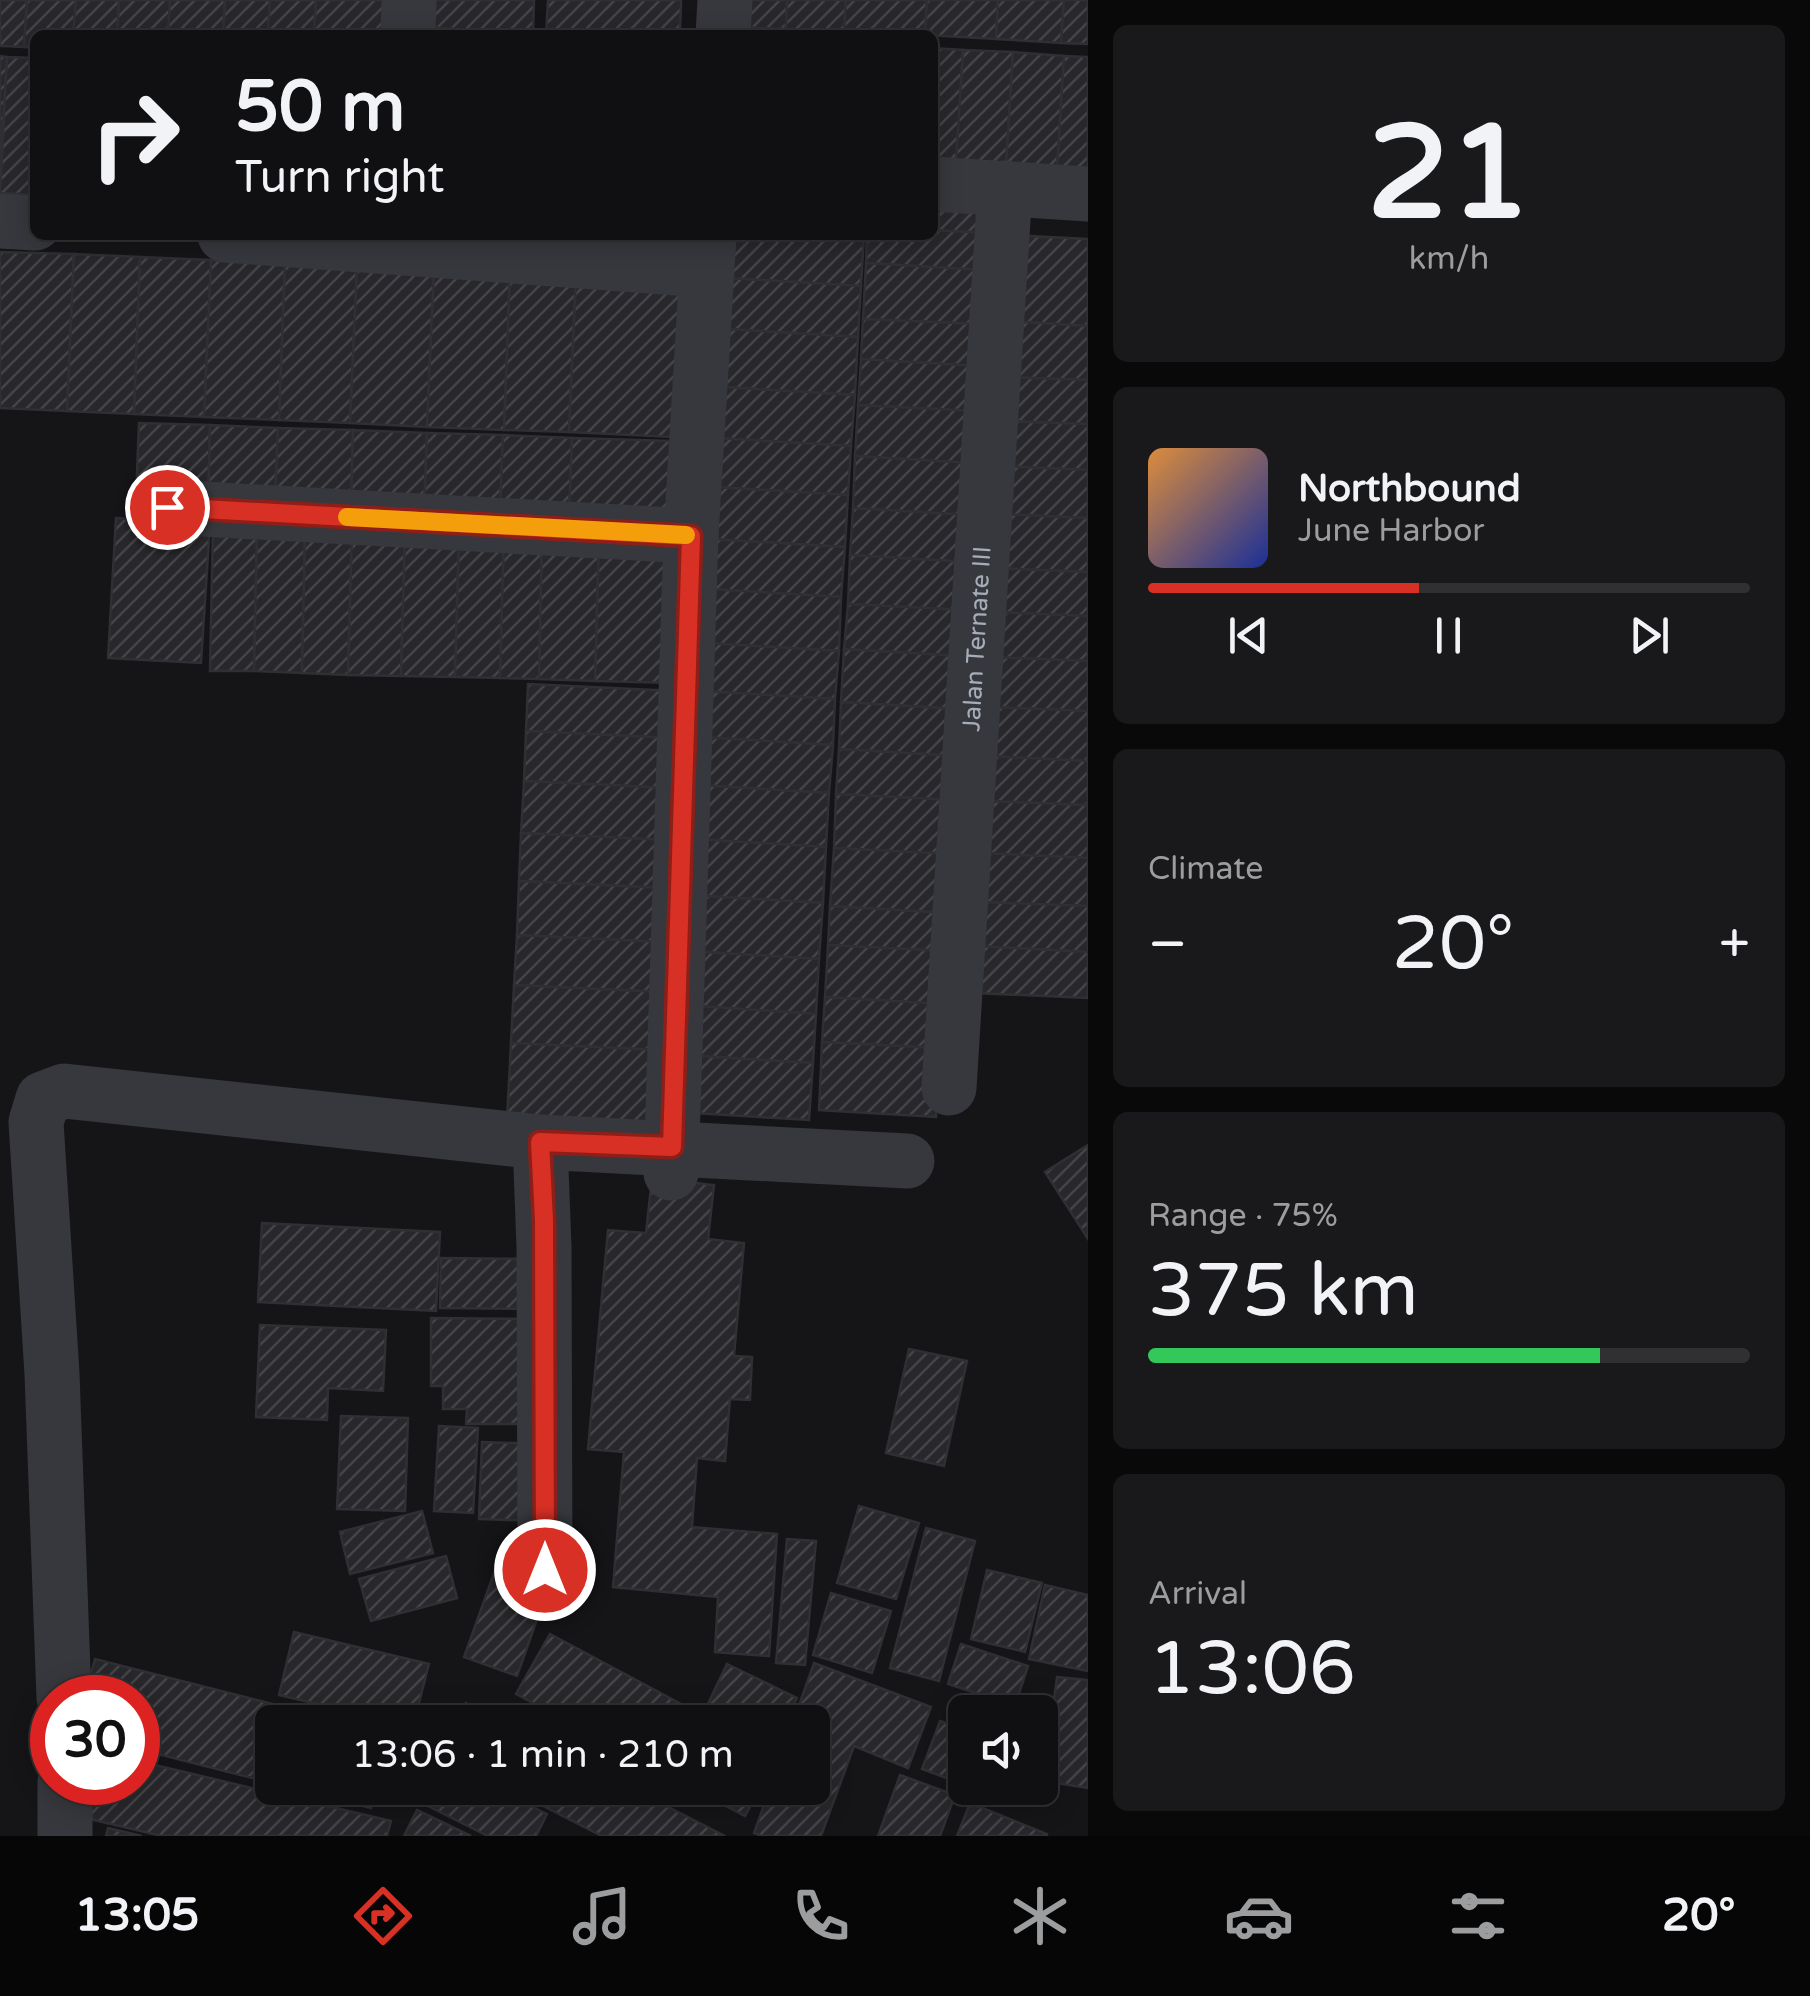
<!DOCTYPE html>
<html lang="en">
<head>
<meta charset="utf-8">
<style>
  :root { --surface:#101012; --page:#19191b; --text:#f1f3f6; --muted:#9c9d9f; --line:#303032; --accent:#d93025 }
  body { margin:0; font-family:"Varela Round",sans-serif; background:var(--page); color:var(--text); height:100vh; display:flex; flex-direction:column; font-size:38px; white-space:nowrap }
  * { box-sizing:border-box; margin:0 }
  p { font-size:32px; color:var(--muted) }
  .icon { flex:none; width:55px; height:55px; fill:none; stroke:currentColor; stroke-width:2; stroke-linecap:round; stroke-linejoin:round }
  .map { position:relative; flex:1; overflow:hidden }
  .drawer { display:flex; flex-direction:column; gap:25px; padding:25px; background:#09090a; width:722px }
  .drawer>* { flex:none }
  .top-card { position:absolute; left:30px; top:30px; width:908px; height:210px; border-radius:15px; box-shadow:0 5px 25px #0003,0 0 0 2px var(--line); background:#101012; color:var(--text); overflow:hidden }
  .buttons { position:absolute; left:948px; top:1695px; display:grid; gap:20px }
  .buttons a { display:grid; place-items:center; width:110px; height:110px; border-radius:15px; background:var(--surface); box-shadow:0 5px 25px #0003,0 0 0 2px var(--line); font-size:50px }
  .speed { position:absolute; left:30px; top:1675px; display:flex; gap:20px; font-size:50px; font-weight:700; text-align:center }
  .speed>* { display:grid; place-content:center; width:130px; height:130px; border-radius:50%; background:var(--surface); box-shadow:0 5px 25px #0003,0 0 0 2px var(--line); line-height:1 }
  .speed .limit { border:15px solid #d22; background:#fff; color:#111 }
  .pin { position:absolute; display:grid; place-items:center; width:85px; height:85px; color:#fff; margin:-42px; border:5px solid #fff; border-radius:50%; box-shadow:0 2px 10px #0007 }
  .me { position:absolute; width:110px; margin:-55px; rotate:0deg; stroke-linejoin:round; filter:drop-shadow(0 0 8px #0008) }
  .turn { display:flex; align-items:center; gap:35px; height:210px; padding:0 40px; font-size:45px }
  .turn .icon { width:130px; height:130px; stroke-width:2.5 }
  .turn b { display:block; font-size:70px; line-height:85px }
  .big { font-size:75px; font-weight:600; line-height:1.1 }
  .drawer .tile { flex:1; display:flex; flex-direction:column; justify-content:center; gap:15px; min-width:0; padding:0 35px; border-radius:15px; background:var(--page) }
  .drawer .dial { align-items:center; gap:0 }
  .dial b { font-size:130px; line-height:1 }
  .song { display:flex; align-items:center; gap:30px }
  .cover { width:120px; height:120px; border-radius:15px; background:linear-gradient(135deg,hsl(30 70% 55%),hsl(230 70% 35%)) }
  .played { height:10px; border-radius:5px; background:linear-gradient(90deg,var(--accent) 45%,var(--line) 45%) }
  .keys { display:flex; justify-content:space-around; direction:ltr }
  .heat { display:flex; justify-content:space-between; align-items:center; font-size:55px; direction:ltr }
  .charge { height:15px; border-radius:8px; background:linear-gradient(90deg,#34c759 75%,var(--line) 0) }
  .trip { position:absolute; left:255px; top:1705px; width:575px; height:100px; border-radius:15px; background:var(--surface); box-shadow:0 5px 25px #0003,0 0 0 2px var(--line); font-weight:600; line-height:100px; text-align:center }
  .dock { display:flex; height:160px; justify-content:space-around; align-items:center; background:#060607; color:var(--muted) }
  .dock .icon { width:70px; height:70px }
  .dock .on { color:var(--accent) }
  .dock b { font-size:45px; color:var(--text) }
  main { display:flex; flex:1; min-height:0 }
  .map>svg:first-child { display:block }
</style>
</head>
<body>
<main>
<div class="map">
<svg width="1088" height="1836" viewBox="0 0 1088 1836">
  <defs>
    <pattern id="building-hatch" width="6" height="6" patternUnits="userSpaceOnUse" patternTransform="scale(2.5)"><rect width="6" height="6" fill="#28282c"/><path d="M-1 1l2-2M0 6l6-6M5 7l2-2" fill="none" stroke="#444448"/></pattern>
  </defs>
  <rect width="100%" height="100%" fill="#151518"/>
  <g fill="url(#building-hatch)" stroke="#2f2f34" stroke-width="2.5">
    <path d="M0 0H27L24 47 0 46Z"/>
    <path d="M27 0H76L73 35H35V48L24 47Z"/>
    <path d="M76 0H119L117 35H73Z"/>
    <path d="M119 0H170L168 35H117Z"/>
    <path d="M170 0H225L223 35H168Z"/>
    <path d="M225 0H270L268 35H223Z"/>
    <path d="M270 0H316L314 35H268Z"/>
    <path d="M316 0H395L393 35H314Z"/>
    <path d="M419 0H534L533 33 418 27Z"/>
    <path d="M548 0H681L680 35H546Z"/>
    <path d="M738 0H787L786 29 736 27Z"/>
    <path d="M787 0H846L844 32 786 29Z"/>
    <path d="M846 0H927L925 35 844 32Z"/>
    <path d="M927 0H998L996 39 925 35Z"/>
    <path d="M998 0H1064L1061 43 996 39Z"/>
    <path d="M1064 0H1088V44L1061 43Z"/>
    <path d="M418 27 533 33V35H417Z"/>
    <path d="M932 48 963 50 956 164 932 162Z"/>
    <path d="M963 50 1013 52 1006 166 956 164Z"/>
    <path d="M1013 52 1064 56 1057 169 1006 166Z"/>
    <path d="M0 56 7 57 0 176Z"/>
    <path d="M1064 56 1088 57V171L1057 169Z"/>
    <path d="M7 57 35 58V195L0 193Z"/>
    <path d="M932 186 987 189 985 233 932 230Z"/>
    <path d="M932 230 985 233 982 270 866 263 867 235H932Z"/>
    <path d="M731 235H864L861 286 728 278Z"/>
    <path d="M1012 235 1088 239V326L1008 321Z"/>
    <path d="M0 252 74 254 67 411 0 408Z"/>
    <path d="M74 254 140 257 134 414 67 411Z"/>
    <path d="M140 257 211 260 204 417 134 414Z"/>
    <path d="M211 260 285 263 279 420 204 417Z"/>
    <path d="M285 263 357 267 350 423 279 420Z"/>
    <path d="M866 263 982 270 980 324 863 319Z"/>
    <path d="M357 267 434 269 427 427 350 423Z"/>
    <path d="M434 269 510 273 504 430 427 427Z"/>
    <path d="M510 273 576 276 569 432 504 430Z"/>
    <path d="M576 276 681 280 673 437 569 432Z"/>
    <path d="M728 278 861 286 858 337 726 329Z"/>
    <path d="M863 319 980 324 977 366 861 359Z"/>
    <path d="M1008 321 1088 326V380L1005 377Z"/>
    <path d="M726 329 858 337 855 395 722 387Z"/>
    <path d="M861 359 977 366 975 411 858 405Z"/>
    <path d="M1005 377 1088 380V424L1001 421Z"/>
    <path d="M722 387 855 395 851 446 718 438Z"/>
    <path d="M858 405 975 411 972 463 855 456Z"/>
    <path d="M1001 421 1088 424V470L998 466Z"/>
    <path d="M139 423 210 425 208 502 136 499Z"/>
    <path d="M210 425 278 428 275 504 208 502Z"/>
    <path d="M278 428 353 430 351 507 275 504Z"/>
    <path d="M353 430 427 433 424 509 351 507Z"/>
    <path d="M427 433 503 435 500 512 424 509Z"/>
    <path d="M503 435 572 438 569 514 500 512Z"/>
    <path d="M572 438 671 441 669 518 569 514Z"/>
    <path d="M718 438 851 446 848 495 716 487Z"/>
    <path d="M855 456 972 463 969 515 853 508Z"/>
    <path d="M998 466 1088 470V518L996 514Z"/>
    <path d="M716 487 848 495 845 547 712 539Z"/>
    <path d="M853 508 969 515 967 562 850 555Z"/>
    <path d="M996 514 1088 518V572L994 568Z"/>
    <path d="M116 518 210 524 201 663 108 658Z"/>
    <path d="M213 529 257 530 254 671H210Z"/>
    <path d="M257 530 305 531 302 673 254 671Z"/>
    <path d="M305 531 352 533 348 675 302 673Z"/>
    <path d="M352 533 405 534 401 676 348 675Z"/>
    <path d="M405 534 459 536 455 677 401 676Z"/>
    <path d="M459 536H504L500 678 455 677Z"/>
    <path d="M504 536 542 538 539 679 500 678Z"/>
    <path d="M542 538 599 539 595 681 539 679Z"/>
    <path d="M599 539 680 541 676 683 595 681Z"/>
    <path d="M712 539 845 547 841 597 709 589Z"/>
    <path d="M850 555 967 562 964 610 848 604Z"/>
    <path d="M994 568 1088 572V616L992 612Z"/>
    <path d="M709 589 841 597 839 651 706 643Z"/>
    <path d="M848 604 964 610 961 656 844 649Z"/>
    <path d="M992 612 1088 616V661L990 657Z"/>
    <path d="M706 643 839 651 835 699 703 691Z"/>
    <path d="M844 649 961 656 958 709 841 702Z"/>
    <path d="M990 657 1088 661V711L988 707Z"/>
    <path d="M528 684 675 691 673 738 526 731Z"/>
    <path d="M703 691 835 699 833 745 700 737Z"/>
    <path d="M841 702 958 709 956 756 839 749Z"/>
    <path d="M988 707 1088 711V761L985 756Z"/>
    <path d="M526 731 673 738 671 788 524 781Z"/>
    <path d="M700 737 833 745 829 793 697 785Z"/>
    <path d="M839 749 956 756 953 800 836 794Z"/>
    <path d="M985 756 1088 761V805L984 801Z"/>
    <path d="M524 781 671 788 668 840 521 833Z"/>
    <path d="M697 785 829 793 826 847 694 839Z"/>
    <path d="M836 794 953 800 950 854 834 848Z"/>
    <path d="M984 801 1088 805V858L981 853Z"/>
    <path d="M521 833 668 840 666 888 519 881Z"/>
    <path d="M694 839 826 847 823 903 690 895Z"/>
    <path d="M834 848 950 854 947 913 830 906Z"/>
    <path d="M981 853 1088 858V906L979 902Z"/>
    <path d="M519 881 666 888 663 942 517 935Z"/>
    <path d="M690 895 823 903 819 959 687 951Z"/>
    <path d="M979 902 1088 906V952L977 946Z"/>
    <path d="M830 906 947 913 945 951 828 945Z"/>
    <path d="M517 935 663 942 661 992 514 985Z"/>
    <path d="M828 945 945 951 942 1004 825 997Z"/>
    <path d="M977 946 1088 952V998L975 993Z"/>
    <path d="M687 951 819 959 816 1014 683 1005Z"/>
    <path d="M514 985 661 992 658 1050 511 1043Z"/>
    <path d="M825 997 942 1004 939 1048 822 1042Z"/>
    <path d="M683 1005 816 1014 813 1063 681 1055Z"/>
    <path d="M822 1042 939 1048 936 1117 819 1110Z"/>
    <path d="M511 1043 658 1050 655 1126 507 1119Z"/>
    <path d="M681 1055 813 1063 809 1120 677 1112Z"/>
    <path d="M1088 1145V1239L1045 1172Z"/>
    <path d="M652 1178 714 1185 708 1239 744 1243 734 1356 752 1357 750 1400 730 1399 725 1461 697 1458 692 1527 777 1534 769 1656 715 1652 718 1597 613 1587 624 1452 588 1449 608 1230 646 1233Z"/>
    <path d="M262 1223 440 1232 436 1311 258 1302Z"/>
    <path d="M441 1258 542 1259 541 1309 440 1308Z"/>
    <path d="M431 1318 539 1319 523 1424H466L467 1409H443V1386H431Z"/>
    <path d="M260 1325 386 1330 383 1391 328 1388 327 1420 256 1417Z"/>
    <path d="M909 1349 967 1361 944 1466 886 1453Z"/>
    <path d="M341 1416 408 1418 405 1511 337 1509Z"/>
    <path d="M439 1426 478 1428 473 1513 434 1511Z"/>
    <path d="M482 1442 544 1444 541 1521 479 1519Z"/>
    <path d="M859 1506 919 1523 896 1599 837 1583Z"/>
    <path d="M422 1511 433 1553 350 1574 340 1532Z"/>
    <path d="M926 1528 975 1541 939 1681 890 1668Z"/>
    <path d="M787 1539 816 1541 805 1665 776 1663Z"/>
    <path d="M446 1556 457 1598 371 1621 359 1579Z"/>
    <path d="M498 1562 551 1580 517 1676 464 1657Z"/>
    <path d="M987 1570 1042 1583 1025 1652 971 1639Z"/>
    <path d="M1045 1585 1088 1595V1671L1029 1659Z"/>
    <path d="M831 1593 891 1611 872 1673 813 1655Z"/>
    <path d="M294 1632 429 1664 414 1722H395L279 1695Z"/>
    <path d="M550 1634 715 1722H570L516 1694Z"/>
    <path d="M961 1644 1028 1666 1015 1706 948 1684Z"/>
    <path d="M95 1659 344 1722H272V1783L138 1749V1698H84Z"/>
    <path d="M814 1663 931 1707 908 1768 854 1746 821 1836H762L754 1833 770 1788H812V1722H793Z"/>
    <path d="M727 1664 797 1698 785 1722H730L705 1710Z"/>
    <path d="M1057 1677 1088 1680V1788L1043 1781Z"/>
    <path d="M466 1703 505 1722H456Z"/>
    <path d="M940 1721 965 1730V1785L922 1769Z"/>
    <path d="M138 1761 391 1821 387 1836H162L81 1817 89 1782H138Z"/>
    <path d="M900 1775 955 1795 940 1836H878Z"/>
    <path d="M289 1788H376L371 1808Z"/>
    <path d="M420 1788H494L547 1814 536 1836H488L414 1799Z"/>
    <path d="M508 1788H631L725 1836H602Z"/>
    <path d="M692 1788H760L745 1816Z"/>
    <path d="M971 1788H1020L1013 1804Z"/>
    <path d="M970 1803 1047 1834V1836H957Z"/>
    <path d="M417 1810 471 1836H404Z"/>
    <path d="M108 1828 142 1836H106Z"/>
  </g>
  <g fill="none" stroke-linecap="round" stroke-linejoin="round">
    <g stroke="#36383d" stroke-width="55">
      <path d="M408 35 409 0"/>
      <path d="M723 35 725 0"/>
      <path d="M932 184 1088 194"/>
      <path d="M0 221 35 223"/>
      <path d="M225 235 705 270"/>
      <path d="M167 507 691 536"/>
      <path id="s1" d="M949 1088 1005 188"/>
      <path d="M671 1173 691 536 709 235"/>
      <path d="M545 1570 544 1247 540 1142 907 1161"/>
      <path d="M64 1698 52 1374 36 1122 43 1099 64 1091 540 1142"/>
      <path d="M65 1782V1836"/>
    </g>
  </g>
  <g fill="none" stroke-linecap="round" stroke-linejoin="round">
    <defs>
      <path id="route" d="M167 507 691 536 672 1147 540 1142 544 1220 545 1570"/>
    </defs>
    <use href="#route" stroke="#8d1f18" stroke-width="25"/>
    <use href="#route" stroke="#d93025" stroke-width="18"/>
    <path stroke="#f59e0b" stroke-width="18" d="M347 517 686 535"/>
  </g>
  <g text-anchor="middle" dominant-baseline="central" stroke-width="10" stroke-linejoin="round" paint-order="stroke">
    <g font-size="25" fill="#a6adb9" stroke="#101013">
      <text stroke="none"><textPath href="#s1" startOffset="450">Jalan Ternate III</textPath></text>
    </g>
  </g>
</svg>
<div class="buttons">
<a><svg class="icon" aria-label="sound" viewBox="0 0 24 24"><path d="M4 9h4l5-4v14l-5-4H4zM17 9q2 3 0 6"/></svg></a>
</div>
<div class="speed"><div class="limit">30</div></div>
<div class="pin" style="left:167px;top:507px;background:#d93025"><svg class="icon" aria-label="arrive" viewBox="0 0 24 24"><path d="M6 21V4h12l-3 4 3 4H6"/></svg></div>
<svg class="me" style="left:545px;top:1570px" viewBox="-20 -20 40 40"><circle r="17" fill="#d93025" stroke="#fff" stroke-width="3"/><path d="M0-11L8 9 0 5-8 9z" fill="#fff"/></svg>
<div class="trip">13:06 · 1 min · 210 m</div>
<div class="top-card">
<div class="turn"><svg class="icon" aria-label="right" viewBox="0 0 24 24"><path d="M7 20v-9h11M14 6l5 5-5 5"/></svg><div><b>50 m</b>Turn right</div></div>
</div>
</div>
<section class="drawer">
<div class="tile dial"><b>21</b><p>km/h</p></div>
<div class="tile">
<div class="song"><i class="cover"></i><div><b>Northbound</b><p>June Harbor</p></div></div>
<div class="played"></div>
<div class="keys"><svg class="icon" aria-label="previous" viewBox="0 0 24 24"><path d="M18 5L8 12l10 7zM5 5v14"/></svg><svg class="icon" aria-label="pause" viewBox="0 0 24 24"><path d="M8 5v14M16 5v14"/></svg><svg class="icon" aria-label="next" viewBox="0 0 24 24"><path d="M6 5l10 7-10 7zM19 5v14"/></svg></div>
</div>
<div class="tile"><p>Climate</p>
<div class="heat"><a>−</a><b class="big">20°</b><a>+</a></div>
</div>
<div class="tile"><p>Range · 75%</p><b class="big">375 km</b><div class="charge"></div></div>
<div class="tile"><p>Arrival</p><b class="big">13:06</b></div>
</section>
</main>
<nav class="dock">
<b>13:05</b>
<svg class="icon on" aria-label="directions" viewBox="0 0 24 24"><path d="M12 3l9 9-9 9-9-9zM9 14v-3h6M13 9l2 2-2 2"/></svg>
<svg class="icon" aria-label="music" viewBox="0 0 24 24"><path d="M9 18V5l10-2v13"/><circle cx="6" cy="18" r="3"/><circle cx="16" cy="16" r="3"/></svg>
<svg class="icon" aria-label="phone" viewBox="0 0 24 24"><path d="M5 4h4l2 5-3 2q2 4 5 5l2-3 5 2v4C11 20 4 13 5 4z"/></svg>
<svg class="icon" aria-label="climate" viewBox="0 0 24 24"><path d="M12 3v18M4 7l16 10M4 17L20 7"/></svg>
<svg class="icon" aria-label="car" viewBox="0 0 24 24"><path d="M5 17H2v-5l4-1 3-4h7l3 4 3 1v5h-3M9 17h6M6 11h13"/><circle cx="7" cy="17" r="2"/><circle cx="17" cy="17" r="2"/></svg>
<svg class="icon" aria-label="filters" viewBox="0 0 24 24"><path d="M4 7h16M4 17h16"/><circle cx="9" cy="7" r="2"/><circle cx="15" cy="17" r="2"/></svg>
<b>20°</b>
</nav>
</body>
</html>
